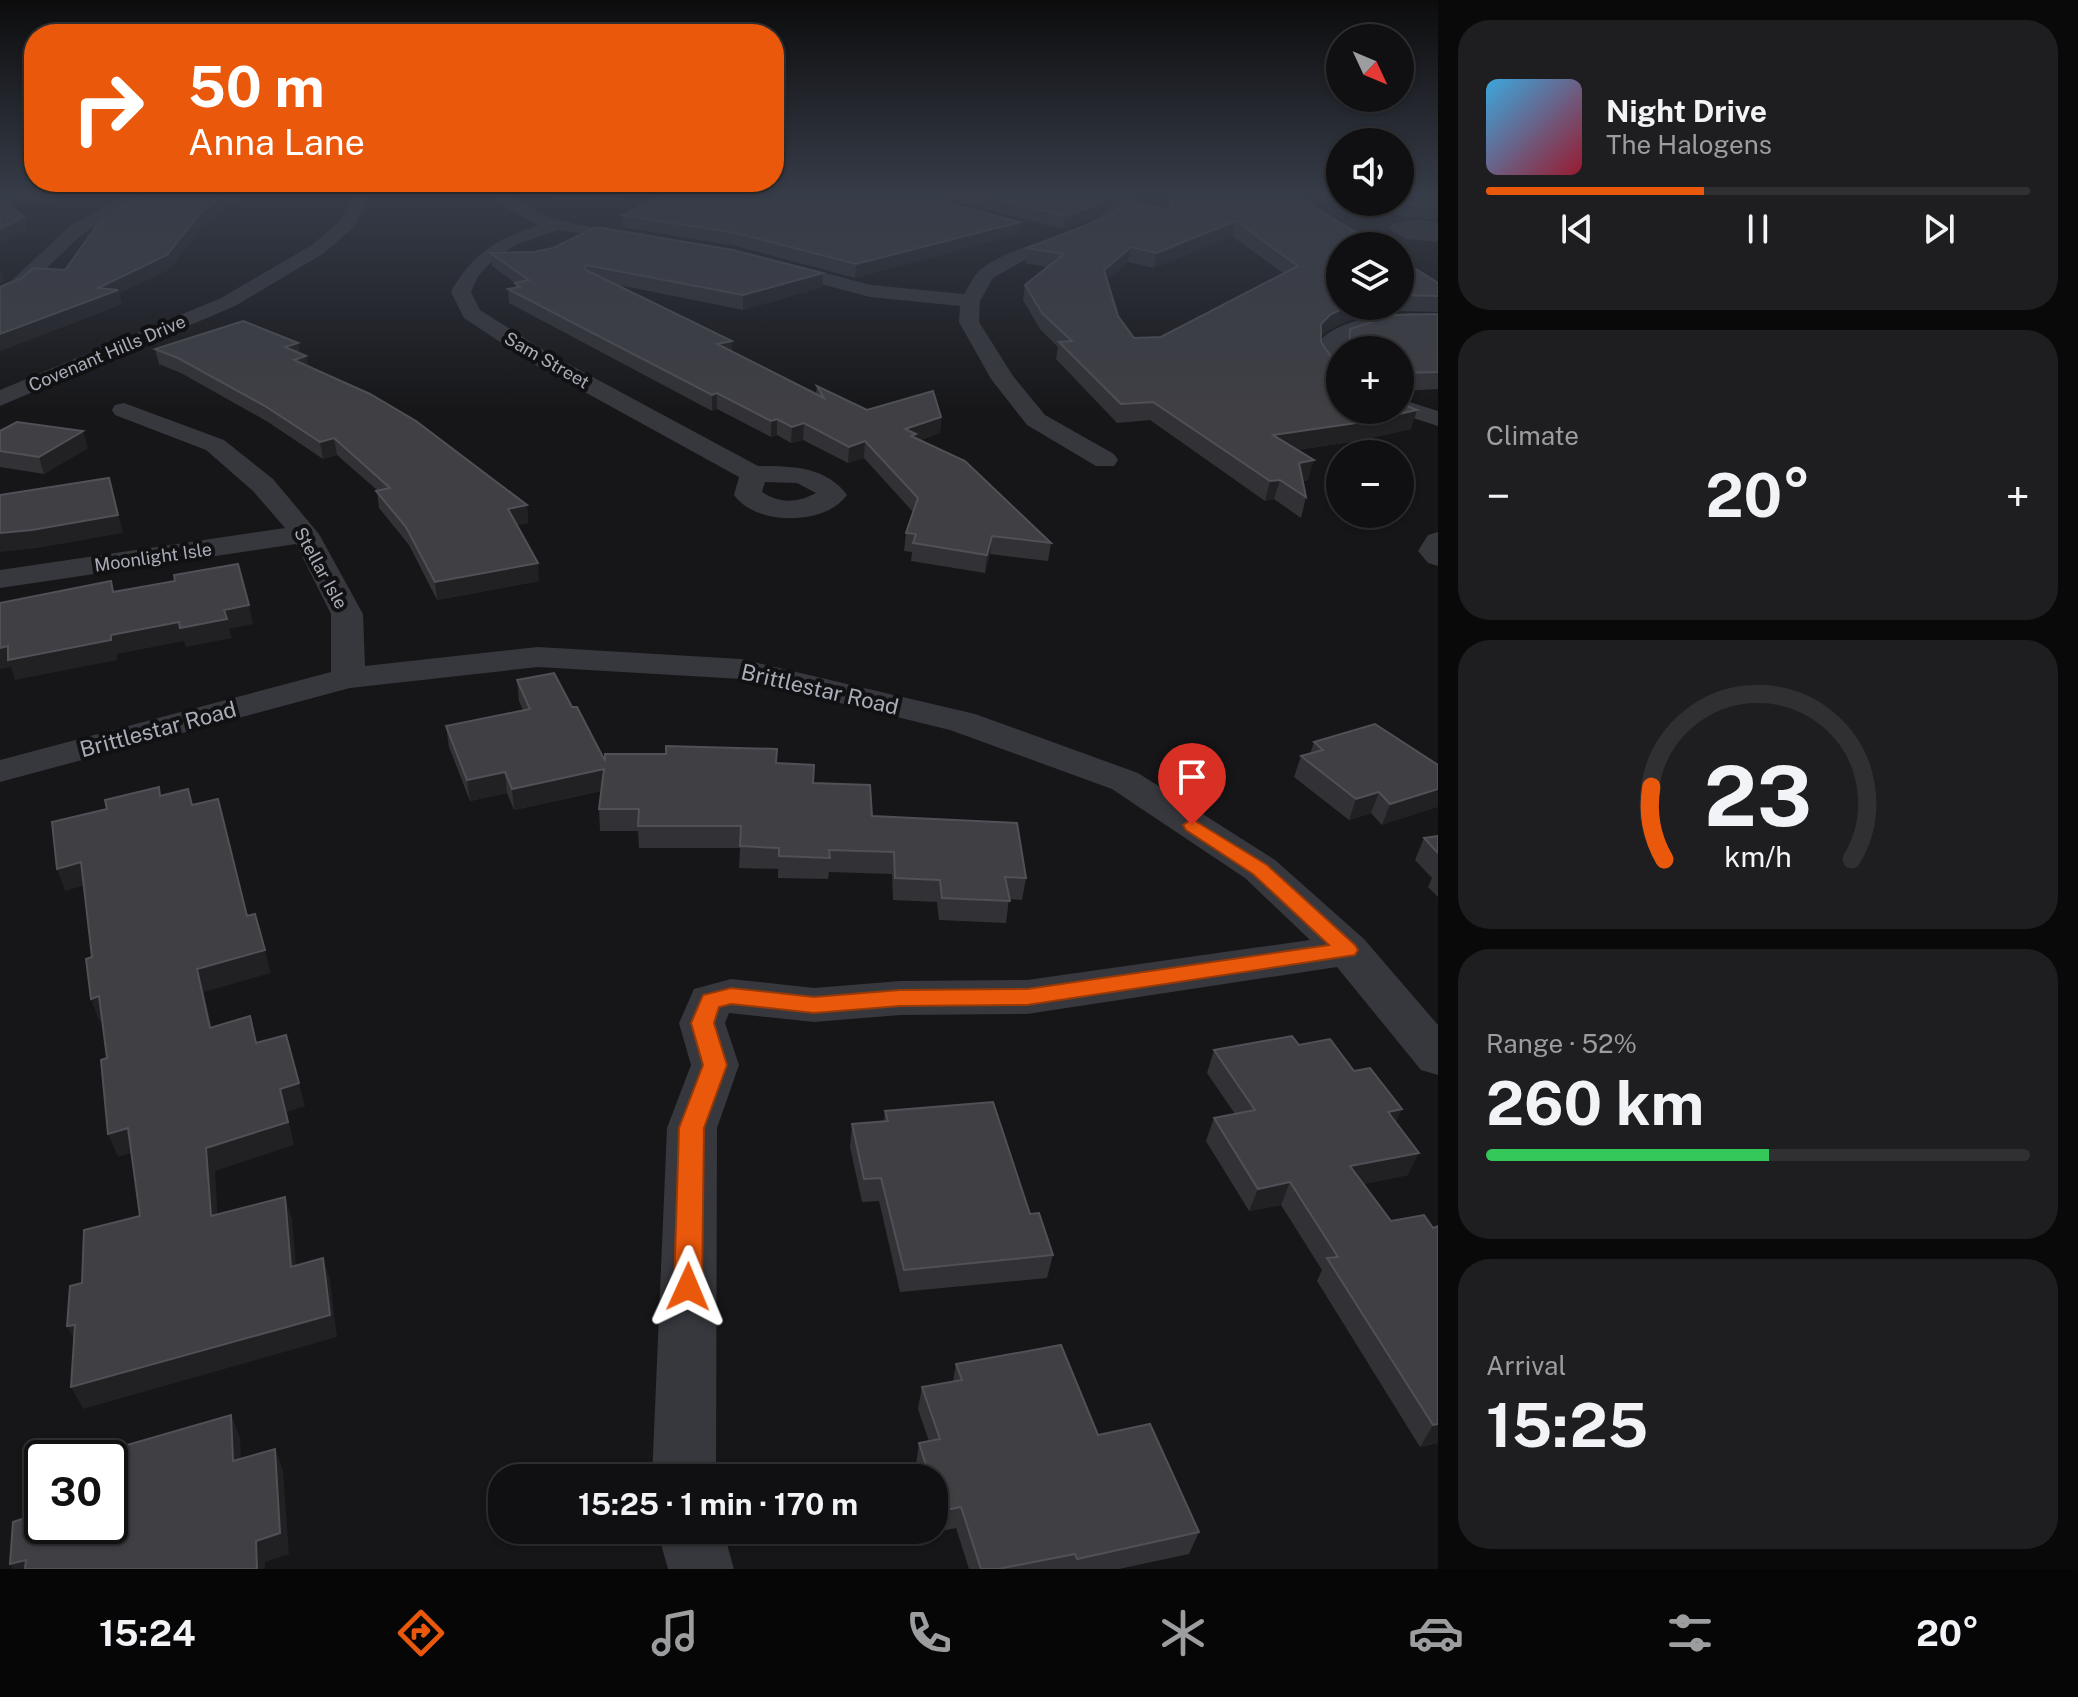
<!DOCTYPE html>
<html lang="en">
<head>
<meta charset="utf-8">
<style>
  :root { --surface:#101012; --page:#1e1e20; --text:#f1f3f6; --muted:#9c9d9f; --line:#303032; --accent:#ea580c }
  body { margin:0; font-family:"Public Sans",sans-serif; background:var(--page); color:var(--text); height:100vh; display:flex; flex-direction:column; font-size:30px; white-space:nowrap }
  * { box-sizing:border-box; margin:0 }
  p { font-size:26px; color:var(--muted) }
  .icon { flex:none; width:44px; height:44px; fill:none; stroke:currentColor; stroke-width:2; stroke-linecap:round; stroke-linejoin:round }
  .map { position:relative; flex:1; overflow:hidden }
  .sheet { display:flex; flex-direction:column; gap:20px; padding:20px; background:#09090a; width:640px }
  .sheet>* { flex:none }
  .top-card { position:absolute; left:24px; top:24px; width:760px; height:168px; border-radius:32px; box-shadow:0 2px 6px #0004,0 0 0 2px var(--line); background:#ea580c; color:#fff; overflow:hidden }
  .needle { width:52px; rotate:134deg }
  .buttons { position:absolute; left:1326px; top:24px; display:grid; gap:16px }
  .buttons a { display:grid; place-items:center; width:88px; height:88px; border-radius:50%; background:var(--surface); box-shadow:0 2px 6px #0004,0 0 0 2px var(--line); font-size:40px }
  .speed { position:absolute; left:24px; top:1440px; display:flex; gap:16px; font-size:40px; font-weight:700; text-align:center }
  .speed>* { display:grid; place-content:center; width:104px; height:104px; border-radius:50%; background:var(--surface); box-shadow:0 2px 6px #0004,0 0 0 2px var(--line); line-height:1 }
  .speed .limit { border:4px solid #111; border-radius:12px; background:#fff; color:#111 }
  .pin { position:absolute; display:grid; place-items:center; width:68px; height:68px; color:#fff; margin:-82px -34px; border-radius:50% 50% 50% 0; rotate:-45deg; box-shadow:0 0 8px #0007 }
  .pin .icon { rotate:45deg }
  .me { position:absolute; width:88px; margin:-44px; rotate:1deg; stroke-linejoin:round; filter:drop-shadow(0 0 6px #0008) }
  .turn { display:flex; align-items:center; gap:28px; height:168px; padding:0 32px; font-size:36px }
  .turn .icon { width:104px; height:104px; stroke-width:2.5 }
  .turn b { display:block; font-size:56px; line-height:68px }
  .big { font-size:60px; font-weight:700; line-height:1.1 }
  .sheet .card { flex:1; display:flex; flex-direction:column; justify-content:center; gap:12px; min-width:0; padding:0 28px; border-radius:32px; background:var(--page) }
  .sheet .dial { align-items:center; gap:0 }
  .dial svg { height:208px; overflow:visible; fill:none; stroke:var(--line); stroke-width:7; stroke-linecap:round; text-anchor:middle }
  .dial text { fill:var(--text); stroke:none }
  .song { display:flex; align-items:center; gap:24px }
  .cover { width:96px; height:96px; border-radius:12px; background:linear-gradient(135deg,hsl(200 70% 55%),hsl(350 70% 35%)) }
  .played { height:8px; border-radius:4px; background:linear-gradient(90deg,var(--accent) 40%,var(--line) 40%) }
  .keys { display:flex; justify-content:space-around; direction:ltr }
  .heat { display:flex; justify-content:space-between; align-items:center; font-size:44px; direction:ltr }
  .charge { height:12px; border-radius:6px; background:linear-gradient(90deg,#34c759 52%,var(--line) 0) }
  .trip { position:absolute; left:488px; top:1464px; width:460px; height:80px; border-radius:32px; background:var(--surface); box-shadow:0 2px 6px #0004,0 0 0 2px var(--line); font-weight:700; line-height:80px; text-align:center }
  .menu { display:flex; height:128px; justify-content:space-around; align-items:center; background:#060607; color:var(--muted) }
  .menu .icon { width:56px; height:56px }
  .menu .selected { color:var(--accent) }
  .menu b { font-size:36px; color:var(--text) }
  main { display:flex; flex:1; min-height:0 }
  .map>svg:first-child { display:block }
</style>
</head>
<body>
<main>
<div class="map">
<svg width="1438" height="1569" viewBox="0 0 1438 1569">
  <rect width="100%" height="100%" fill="#161618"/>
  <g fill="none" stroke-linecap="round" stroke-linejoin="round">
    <g fill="#37383d" fill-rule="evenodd">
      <path d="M129 193H149L81 235 25 289 0 300V286L11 281 69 227Z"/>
      <path d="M354 193H370L354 227 324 253 235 306 0 406V390L221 298 312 245 341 220Z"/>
      <path d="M495 193C517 193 530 211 552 218 580 227 611 229 641 233L650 238 641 243 558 230 518 244 495 258 478 276 471 292 480 310 548 353 758 466C790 466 826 466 847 495 825 526 756 526 734 495L739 477 532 363 464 318 451 292C472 253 498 238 539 225L508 209ZM765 482 797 483 816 493C797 503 781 504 762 492Z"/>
      <path d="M1120 193H1136L1126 213 1107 228 1028 258 993 278 980 301 979 322 1013 376 1045 415 1114 454 1118 460 1114 466H1096L1027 425 991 379 959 322 960 306 870 297 765 269 763 265 772 259 871 285 964 294C969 286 974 275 981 269 1021 238 1097 238 1120 193Z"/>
      <path d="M1416 219 1438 222V242L1406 239 1389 228 1392 224Z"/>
      <path d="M1410 313 1438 315V327C1403 324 1373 328 1342 344L1340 379 1332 377 1319 358 1320 341C1338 319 1384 315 1410 313Z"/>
      <path d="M1400 399 1438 411V426L1391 411 1400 410Z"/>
      <path d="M124 403 224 440 273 479 319 534 363 614 365 666 538 647 741 659 975 714 1138 773 1275 860 1364 939 1438 1025V1075L1421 1070 1337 967 1027 1014 900 1015 814 1022 729 1013 725 1023 739 1065 717 1128 716 1478H652L667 1128 691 1065 679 1023 694 989 731 979 814 988 900 981 1027 980 1310 940 1245 878 1112 789 950 730 741 679 538 667 350 688 0 782V760L331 672V614L296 544 0 588V570L285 528 253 491 206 450 115 415 112 410 115 405Z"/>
      <path d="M1438 532V566L1428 563 1418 551 1428 535Z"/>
      <path d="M657 1530H723L734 1569H668Z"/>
    </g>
  </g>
  <g fill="#323236" fill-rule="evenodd">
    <path d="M145 193H246L237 205 228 206 204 224 170 269 119 293 122 304 0 351V287L65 270Z"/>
    <path d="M548 193H629L628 200 548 199Z"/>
    <path d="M925 193H1088L1106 197 1104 209 1094 217 1063 229Z"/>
    <path d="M1169 193H1252V195L1297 196 1438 283V312L1399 311 1349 320 1326 331 1321 336V342L1334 361 1340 363V410L1411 429 1357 441 1297 450 1308 480 1303 481 1306 497 1301 518 1274 499 1265 501 1150 420 1117 423 1056 359 1058 347 1040 329 1023 300 1025 285 1047 267 1025 263 1027 248 1168 209ZM1232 236 1283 273 1161 337 1134 338 1118 316 1107 280 1128 262 1154 268Z"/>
    <path d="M1400 193H1438V219L1406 218 1368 203V202H1400Z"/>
    <path d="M622 215 1018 234 855 278 736 246 623 227Z"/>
    <path d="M490 253 822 287 743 310 614 284 732 352 816 394 817 386 867 410 941 417 940 433 920 440 1051 543 1048 561 990 554 985 573 911 561 912 552 904 551 906 533 913 512 864 458 848 463 803 440 791 443 777 435 771 437 717 409 712 411 509 303 508 289 515 287V283L492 266Z"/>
    <path d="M1438 314V389L1400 391V350H1345L1350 329Z"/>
    <path d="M155 349 300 353 308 366 527 505 528 523 517 525 539 581 437 600 409 545 379 508 377 490 337 455 323 459 268 422 181 373 159 364Z"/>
    <path d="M0 431 88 448 44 474 0 467Z"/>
    <path d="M517 680 572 707 605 761 666 754 777 749 776 763 872 816 1026 878 1022 900 1009 899 1006 923 939 920 937 902 893 900 892 874 829 872 828 879 778 878V869L739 868 740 848H639L638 831H600L599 809 601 791 514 810 507 793 470 801 449 747 446 726 523 710 519 701Z"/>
    <path d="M1314 742 1438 765 1382 825 1371 813 1349 820 1294 777 1301 756 1310 754Z"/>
    <path d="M1438 836V897L1428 887 1432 878 1415 860 1424 838Z"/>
    <path d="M1299 1045 1396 1123 1408 1175 1363 1184 1391 1221 1433 1228 1438 1226V1443L1420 1447 1317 1281 1322 1270 1281 1205 1249 1211 1206 1141 1214 1118 1235 1114 1207 1073 1214 1050Z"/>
    <path d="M885 1111 1030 1214 1053 1255 1047 1278 900 1292 879 1201 862 1202 850 1147 852 1124 884 1121Z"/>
    <path d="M956 1364 1098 1435 1199 1532 1189 1554 1119 1569H969L956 1528 936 1532 934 1526V1478H920L916 1465 919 1443 929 1441 918 1409 922 1387 953 1381Z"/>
  </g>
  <g fill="#212124">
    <path d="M24 193H64L7 212 4 200Z"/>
    <path d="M235 193H246L237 205Z"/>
    <path d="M225 194 228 206 204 224 170 269 119 293 122 304 0 351V334L98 288Z"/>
    <path d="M1106 197 1104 209 1094 217 1063 229 1065 216Z"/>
    <path d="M24 217 28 230 0 244V229Z"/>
    <path d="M1236 221 1232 236 1154 268 1156 253Z"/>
    <path d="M1020 222 1018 234 855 278 856 264Z"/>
    <path d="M1131 247 1128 262 1102 285 1104 270Z"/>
    <path d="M0 267 4 281 0 284Z"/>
    <path d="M823 273 822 287 743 310V295Z"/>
    <path d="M1400 295H1404L1399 311 1349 320 1326 331 1317 341 1321 324 1331 314 1349 306H1400Z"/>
    <path d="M732 341V356L717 344Z"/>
    <path d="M298 343 301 358 306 356 309 371 297 375 285 347Z"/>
    <path d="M717 393V409L712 411V395Z"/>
    <path d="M1417 410 1411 429 1357 441 1268 454 1273 435Z"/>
    <path d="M941 417 940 433 916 441 905 429Z"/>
    <path d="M777 419V435L771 437V421Z"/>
    <path d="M804 423 803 440 791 443 792 427Z"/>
    <path d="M83 431 88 448 44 474 39 457Z"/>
    <path d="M334 438 337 455 323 459 320 442Z"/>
    <path d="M865 441 864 458 848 463 849 447Z"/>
    <path d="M1314 460 1308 480 1294 482 1299 463Z"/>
    <path d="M109 478 123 533 38 548 0 552V533Z"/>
    <path d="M1280 480 1274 499 1265 501 1270 481Z"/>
    <path d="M527 505 528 523 510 527 508 509Z"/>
    <path d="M992 536 990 554 985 573 987 555Z"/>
    <path d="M538 563 539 581 437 600 435 582Z"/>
    <path d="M249 605 253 624 229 629 232 638 186 647 184 641 117 654V660L15 680 11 667 0 669V648L111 635Z"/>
    <path d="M604 769 605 790 514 810 512 789Z"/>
    <path d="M505 772 507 793 470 801 467 780Z"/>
    <path d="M1438 789V807L1382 825 1390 804Z"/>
    <path d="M1379 792 1371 813 1349 820 1356 799Z"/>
    <path d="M81 862 89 884 65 891 57 869Z"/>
    <path d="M265 950 271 973 204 992 217 1051 210 1028 197 969Z"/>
    <path d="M99 996 108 1019 99 1021 91 999Z"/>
    <path d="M286 1035 305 1106 287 1112 294 1145 215 1171 219 1238 211 1216 206 1148 280 1089Z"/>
    <path d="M1402 1109 1392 1132 1388 1112Z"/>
    <path d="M128 1128 137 1151 118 1157 108 1134Z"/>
    <path d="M1419 1153 1408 1175 1340 1189 1350 1166Z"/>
    <path d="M1290 1182 1281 1205 1249 1211 1258 1189Z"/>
    <path d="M285 1197 292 1219 298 1289 291 1267Z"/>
    <path d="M323 1258 330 1280 337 1337 83 1409 71 1387Z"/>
    <path d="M75 1325 79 1349 67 1326Z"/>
    <path d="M231 1415 240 1437 242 1483 233 1461Z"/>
    <path d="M1438 1424V1443L1420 1447 1433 1425Z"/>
    <path d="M275 1449 283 1471 289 1554 265 1562V1569H257L256 1541Z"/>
    <path d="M26 1560 32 1569H13L10 1564Z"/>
  </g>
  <g fill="#3f3f44" stroke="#4f5156" stroke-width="2" fill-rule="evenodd">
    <path d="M0 193H24L4 200 24 217 0 229Z"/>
    <path d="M145 193H235L225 194 201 212 167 255 98 288 118 290 0 334V287L22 278 33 268 65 270 98 224Z"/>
    <path d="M668 193H911L1020 222 856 264 736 233 622 215Z"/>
    <path d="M972 193H1088L1106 197 1095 205 1065 216Z"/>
    <path d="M1171 193H1252V195L1277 193H1297V196L1378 246H1340V306H1349L1331 314 1321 324V342L1334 361 1340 363V375H1337L1340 377V410H1400V403L1417 410 1363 422 1273 435 1314 460 1299 463 1306 497 1280 480 1270 481 1153 402 1121 404 1059 342 1072 341 1042 313 1025 285 1064 254 1027 248 1110 216 1131 201 1171 210ZM1236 221 1298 266 1161 337 1134 338 1118 316 1104 270 1131 247 1156 253Z"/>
    <path d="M1400 193H1438V205L1410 204 1400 200Z"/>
    <path d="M596 227 733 250 823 273 743 295 586 265 584 269 732 341 717 344 824 398 817 386 867 410 933 391 941 417 905 429 916 434 911 436 965 461 1051 543 992 536 987 555 913 543 916 534 906 533 918 498 865 441 849 447 804 423 792 427 777 419 771 421 717 393 712 395 508 289 520 287 515 283 529 280 490 253 534 252 553 248Z"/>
    <path d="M1400 259 1438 283V296L1400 295Z"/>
    <path d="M1438 314V372L1400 373V350H1349L1350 329 1394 315Z"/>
    <path d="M243 321 298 343 285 347 306 356 294 360 370 394 416 421 527 505 508 509 538 563 435 582 406 527 376 491 390 488 334 438 320 442 265 406 178 358 155 349Z"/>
    <path d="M17 422 83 431 39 457 0 451V431Z"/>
    <path d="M109 478 118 515 32 530 0 533V495Z"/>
    <path d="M238 564 249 605 224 610 227 619 180 628 179 622 111 635V640L8 660V646L0 648V603L111 581 113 592 175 581 174 575Z"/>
    <path d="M554 673 572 707H577L605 761V754H666V746L777 749 776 763 814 765 813 783 870 785 872 816 1017 823 1026 878 1005 877 1010 901 942 898 940 880 895 878 894 852 829 850 830 858 779 856V848L740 846 741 826H638L639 809H599L604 769 512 789 505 772 467 780 446 726 530 709 517 680Z"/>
    <path d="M1375 724 1438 765V789L1390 804 1379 792 1356 799 1301 756 1323 750 1314 742Z"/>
    <path d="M159 787 160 796 188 789 192 805 218 799 247 916 255 914 265 950 197 969 210 1028 250 1016 256 1043 286 1035 299 1083 280 1089 288 1122 206 1148 211 1216 285 1197 291 1267 323 1258 330 1315 71 1387 75 1325 67 1326 70 1286 82 1283 84 1230 140 1216 128 1128 108 1134 101 1060 107 1058 99 996 91 999 86 959 92 957 81 862 57 869 52 822 107 809 105 800Z"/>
    <path d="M1438 836V853L1424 838Z"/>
    <path d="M1292 1036 1299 1045 1330 1039 1354 1071 1370 1068 1402 1109 1388 1112 1419 1153 1350 1166 1391 1221 1424 1215 1433 1228 1438 1226V1424L1433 1425 1327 1258 1338 1257 1290 1182 1258 1189 1214 1118 1255 1110 1214 1050Z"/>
    <path d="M993 1102 1030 1214 1039 1213 1053 1255 904 1270 881 1178 864 1179 852 1124 888 1121 885 1111Z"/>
    <path d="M1061 1345 1098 1435 1150 1424 1199 1532 1077 1559 1075 1554 998 1569H981L961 1507 940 1511 934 1491V1478H930L919 1443 940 1439 922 1387 962 1380 956 1364Z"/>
    <path d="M231 1415 233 1461 275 1449 280 1533 256 1541 257 1569H25L26 1560 10 1564 13 1522 28 1517 31 1473 42 1470V1526H110V1458H82Z"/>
  </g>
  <linearGradient id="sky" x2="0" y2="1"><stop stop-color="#0c0c0d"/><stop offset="0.47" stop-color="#363c48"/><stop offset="1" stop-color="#363c48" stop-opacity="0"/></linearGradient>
  <rect width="1438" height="413" fill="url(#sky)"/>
  <path fill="#ea580c" stroke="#983908" stroke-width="2" d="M1192 819 1267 865 1355 945 1358 950 1355 955 1027 1005 900 1006 814 1013 731 1004 719 1007 714 1023 727 1065 704 1128 702 1287 698 1296 688 1299 678 1296 674 1287 679 1128 703 1065 691 1023 703 995 731 988 814 997 900 990 1027 989 1329 945 1253 874 1186 830 1183 825Z"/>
  <g text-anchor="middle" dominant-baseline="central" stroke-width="8" stroke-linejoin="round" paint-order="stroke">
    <g font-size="18" fill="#a8adb8" stroke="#111113">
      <text transform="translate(107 353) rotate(-23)">Covenant Hills Drive</text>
      <text transform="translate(547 360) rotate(30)">Sam Street</text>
      <text transform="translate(153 557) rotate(-8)">Moonlight Isle</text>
      <text transform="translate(321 568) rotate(61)">Stellar Isle</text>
    </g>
    <g font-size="22" fill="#a8adb8" stroke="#111113">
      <text transform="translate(820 689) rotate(13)">Brittlestar Road</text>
      <text transform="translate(158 729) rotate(-15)">Brittlestar Road</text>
    </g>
  </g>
</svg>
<div class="buttons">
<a><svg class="needle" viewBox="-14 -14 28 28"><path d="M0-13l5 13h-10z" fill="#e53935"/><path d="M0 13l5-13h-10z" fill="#9c9d9f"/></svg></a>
<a><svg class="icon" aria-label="sound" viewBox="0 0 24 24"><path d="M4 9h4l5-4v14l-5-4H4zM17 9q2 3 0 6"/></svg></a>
<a><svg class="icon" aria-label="layers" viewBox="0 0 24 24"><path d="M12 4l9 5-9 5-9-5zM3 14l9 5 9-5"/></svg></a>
<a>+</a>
<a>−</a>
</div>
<div class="speed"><div class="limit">30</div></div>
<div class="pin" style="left:1192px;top:825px;background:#d93025"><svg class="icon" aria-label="arrive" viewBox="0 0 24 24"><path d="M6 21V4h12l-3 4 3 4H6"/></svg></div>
<svg class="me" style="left:688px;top:1287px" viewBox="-20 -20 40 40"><path d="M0-17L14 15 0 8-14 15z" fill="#ea580c" stroke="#fff" stroke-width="4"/></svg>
<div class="trip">15:25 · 1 min · 170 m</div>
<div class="top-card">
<div class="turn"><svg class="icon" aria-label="right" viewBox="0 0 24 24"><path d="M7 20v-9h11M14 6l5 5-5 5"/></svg><div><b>50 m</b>Anna Lane</div></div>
</div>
</div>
<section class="sheet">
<div class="card">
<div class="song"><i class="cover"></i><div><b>Night Drive</b><p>The Halogens</p></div></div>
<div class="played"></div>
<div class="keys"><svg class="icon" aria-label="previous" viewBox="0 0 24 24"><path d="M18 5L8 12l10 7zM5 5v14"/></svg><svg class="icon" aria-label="pause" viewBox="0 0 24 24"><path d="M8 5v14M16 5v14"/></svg><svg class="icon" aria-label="next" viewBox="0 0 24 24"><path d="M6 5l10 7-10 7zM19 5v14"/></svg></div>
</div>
<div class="card"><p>Climate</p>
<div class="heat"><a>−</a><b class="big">20°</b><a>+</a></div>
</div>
<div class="card dial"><svg viewBox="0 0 100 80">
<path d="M14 69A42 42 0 1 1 86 69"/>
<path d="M14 69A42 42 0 0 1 9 41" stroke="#ea580c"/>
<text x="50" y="56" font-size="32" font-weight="700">23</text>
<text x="50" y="72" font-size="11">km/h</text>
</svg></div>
<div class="card"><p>Range · 52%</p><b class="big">260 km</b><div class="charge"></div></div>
<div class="card"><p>Arrival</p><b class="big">15:25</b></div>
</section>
</main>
<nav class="menu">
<b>15:24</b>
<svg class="icon selected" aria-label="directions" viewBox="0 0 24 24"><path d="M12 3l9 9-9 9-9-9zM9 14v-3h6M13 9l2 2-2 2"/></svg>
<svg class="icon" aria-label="music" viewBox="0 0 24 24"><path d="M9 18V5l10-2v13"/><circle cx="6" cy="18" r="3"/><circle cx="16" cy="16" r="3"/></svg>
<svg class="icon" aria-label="phone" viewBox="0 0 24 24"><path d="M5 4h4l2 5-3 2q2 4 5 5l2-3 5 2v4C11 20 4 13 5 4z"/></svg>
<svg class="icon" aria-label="climate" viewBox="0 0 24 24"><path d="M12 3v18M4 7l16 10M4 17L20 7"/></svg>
<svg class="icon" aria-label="car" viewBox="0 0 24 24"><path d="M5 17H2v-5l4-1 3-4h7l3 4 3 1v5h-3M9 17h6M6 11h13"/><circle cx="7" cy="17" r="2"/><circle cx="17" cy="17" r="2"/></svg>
<svg class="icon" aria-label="filters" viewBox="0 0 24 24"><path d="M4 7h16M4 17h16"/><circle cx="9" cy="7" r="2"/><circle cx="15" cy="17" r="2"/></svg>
<b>20°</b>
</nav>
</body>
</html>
